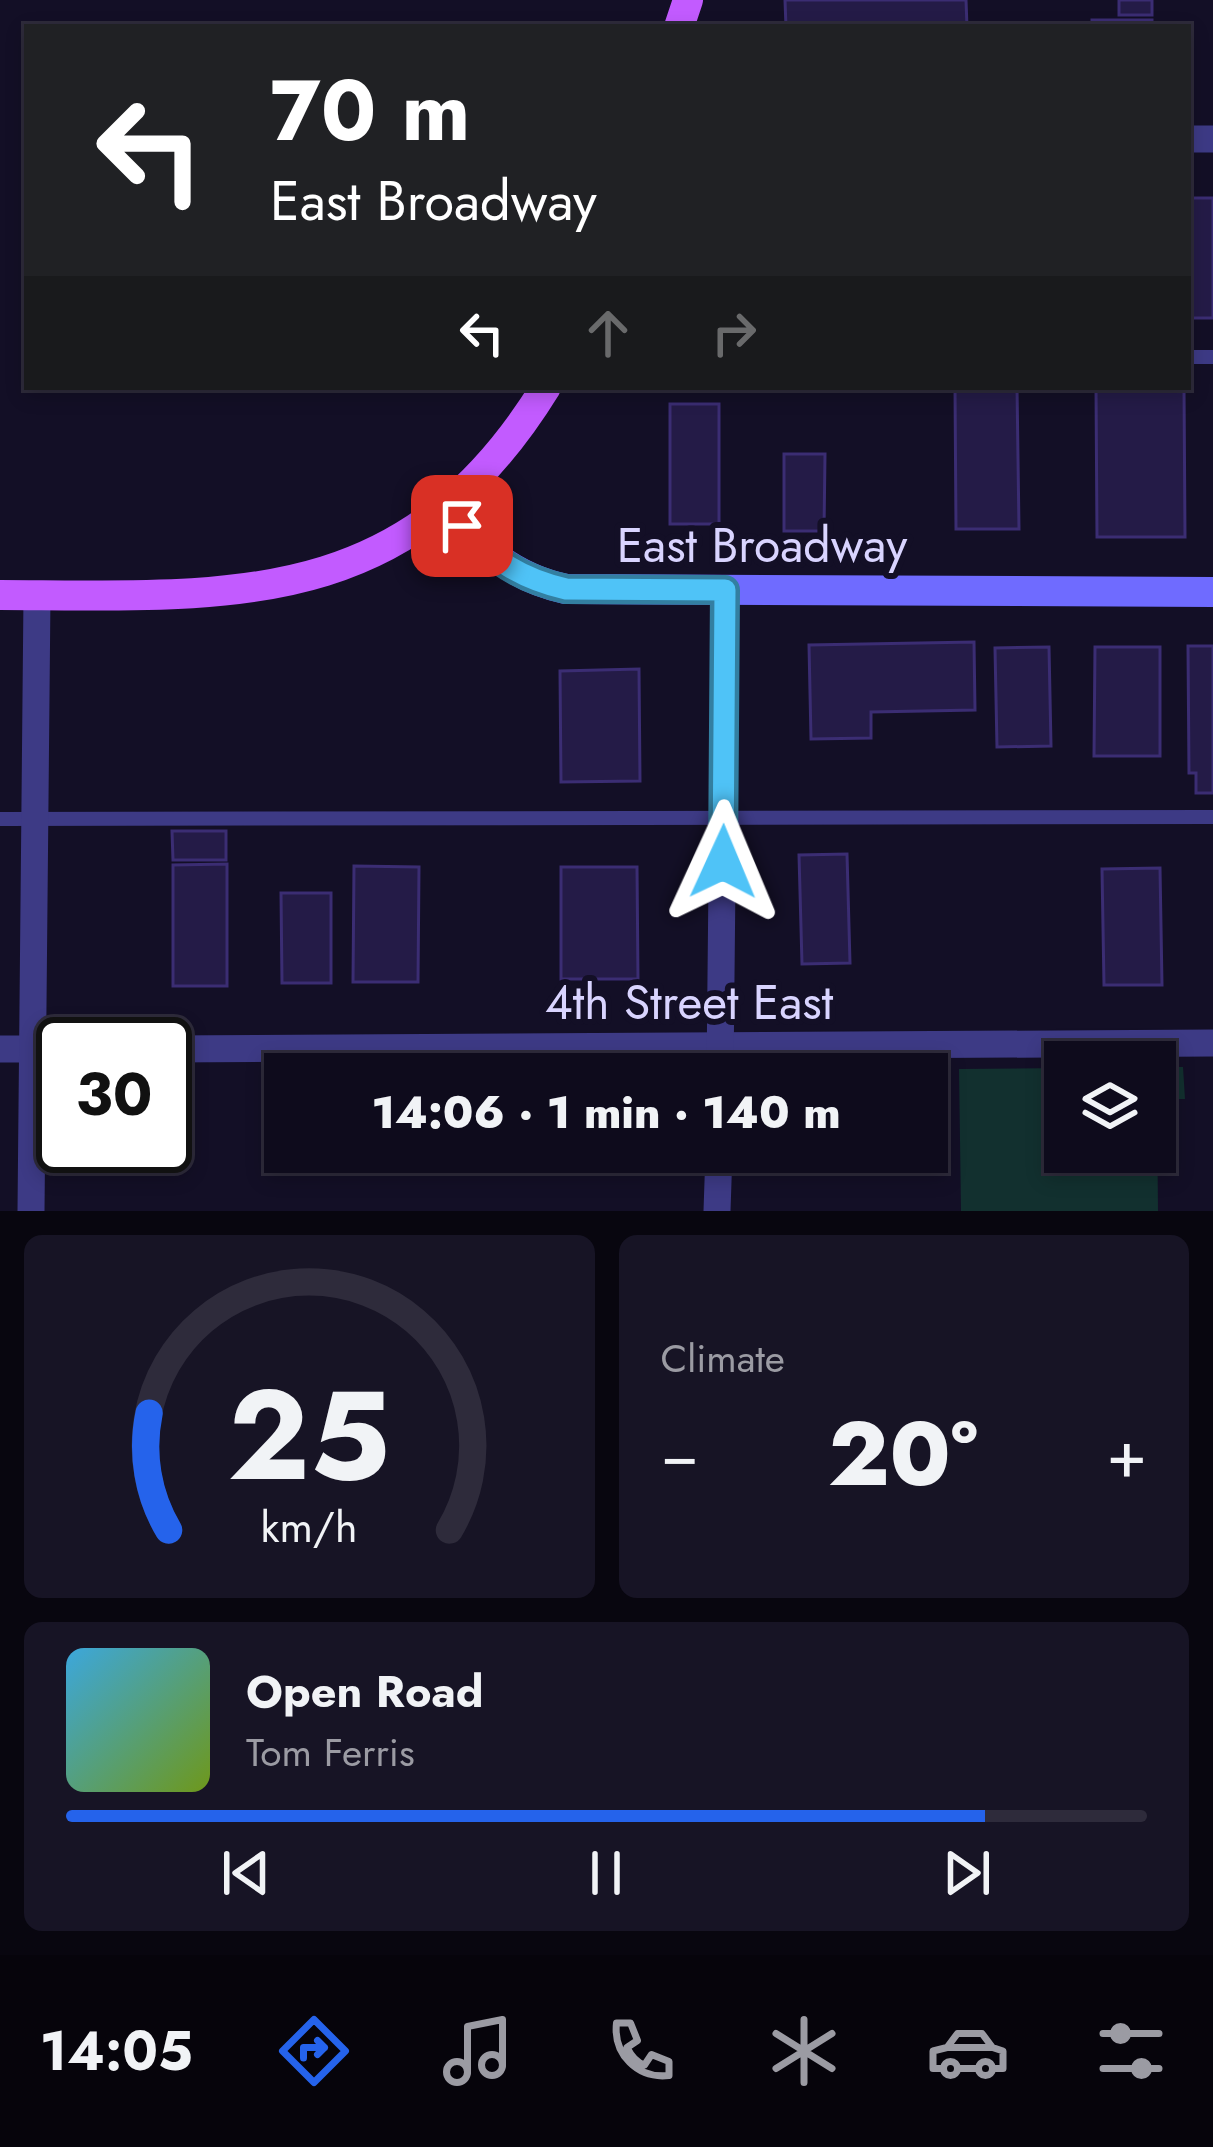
<!DOCTYPE html>
<html lang="en">
<head>
<meta charset="utf-8">
<style>
  :root { --surface:#0e0b1c; --page:#171425; --text:#f1f3f6; --muted:#9b9ba3; --line:#2e2b3b; --accent:#2563eb }
  body { margin:0; font-family:Jost,sans-serif; background:var(--page); color:var(--text); height:100vh; display:flex; flex-direction:column; font-size:45px; white-space:nowrap }
  * { box-sizing:border-box; margin:0 }
  p { font-size:39px; color:var(--muted) }
  .icon { flex:none; width:66px; height:66px; fill:none; stroke:currentColor; stroke-width:2; stroke-linecap:round; stroke-linejoin:round }
  .map { position:relative; height:1211px; overflow:hidden }
  .side { display:flex; flex-direction:column; gap:24px; padding:24px; background:#08060f; flex:1 }
  .side>* { flex:none }
  .top-card { position:absolute; left:24px; top:24px; width:1167px; height:366px; border-radius:0px; box-shadow:0 6px 18px #0003,0 0 0 3px var(--line); background:#202124; color:#fff; overflow:hidden }
  .controls { position:absolute; left:1044px; top:1041px; display:grid; gap:24px }
  .controls a { display:grid; place-items:center; width:132px; height:132px; border-radius:0px; background:var(--surface); box-shadow:0 6px 18px #0003,0 0 0 3px var(--line); font-size:60px }
  .speed { position:absolute; left:36px; top:1017px; display:flex; gap:24px; font-size:60px; font-weight:700; text-align:center }
  .speed>* { display:grid; place-content:center; width:156px; height:156px; border-radius:50%; background:var(--surface); box-shadow:0 6px 18px #0003,0 0 0 3px var(--line); line-height:1 }
  .speed .limit { border:6px solid #111; border-radius:18px; background:#fff; color:#111 }
  .pin { position:absolute; display:grid; place-items:center; width:102px; height:102px; color:#fff; margin:-51px; border-radius:24px; box-shadow:0 6px 18px #0006 }
  .me { position:absolute; width:132px; margin:-66px; rotate:1deg; stroke-linejoin:round; filter:drop-shadow(0 0 9px #0008) }
  .turn { display:flex; align-items:center; gap:42px; height:252px; padding:0 48px; font-size:54px }
  .turn .icon { width:156px; height:156px; stroke-width:2.5 }
  .turn b { display:block; font-size:84px; line-height:102px }
  .lanes { display:flex; align-items:center; height:114px; padding:0 48px; background:#0003; justify-content:center; gap:60px; direction:ltr }
  .lanes .off { opacity:.35 }
  .big { font-size:90px; font-weight:800; line-height:1.1 }
  .side .widget { flex:1; display:flex; flex-direction:column; justify-content:center; gap:18px; min-width:0; padding:0 42px; border-radius:18px; background:var(--page) }
  .side .dial { align-items:center; gap:0 }
  .dial svg { height:312px; overflow:visible; fill:none; stroke:var(--line); stroke-width:7; stroke-linecap:round; text-anchor:middle }
  .dial text { fill:var(--text); stroke:none }
  .song { display:flex; align-items:center; gap:36px }
  .cover { width:144px; height:144px; border-radius:18px; background:linear-gradient(135deg,hsl(200 70% 55%),hsl(80 70% 35%)) }
  .played { height:12px; border-radius:6px; background:linear-gradient(90deg,var(--accent) 85%,var(--line) 85%) }
  .keys { display:flex; justify-content:space-around; direction:ltr }
  .heat { display:flex; justify-content:space-between; align-items:center; font-size:66px; direction:ltr }
  .side .tiles { flex:1; display:grid; gap:24px; grid-template-columns:1fr 1fr }
  .widget:last-child { grid-column:span 2 }
  .trip { position:absolute; left:264px; top:1053px; width:684px; height:120px; border-radius:0px; background:var(--surface); box-shadow:0 6px 18px #0003,0 0 0 3px var(--line); font-weight:800; line-height:120px; text-align:center }
  .tabs { display:flex; height:192px; justify-content:space-around; align-items:center; background:#06040b; color:var(--muted) }
  .tabs .icon { width:84px; height:84px }
  .tabs .current { color:var(--accent) }
  .tabs b { font-size:54px; color:var(--text) }
  .map>svg:first-child { display:block }
</style>
</head>
<body>
<div class="map">
<svg width="1213" height="1211" viewBox="0 0 1213 1211">
  <rect width="100%" height="100%" fill="#130f26"/>
  <path fill="#12302f" d="M1155 1067H1183L1185 1099H1163L1157 1103 1158 1211H961L959 1069 1065 1068V1152H1155Z"/>
  <g fill="#241b47" stroke="#3b2d73" stroke-width="3">
    <path d="M785 0H966L967 27H786Z"/>
    <rect x="1119" y="0" width="33" height="15"/>
    <rect x="1092" y="20" width="60" height="7"/>
    <rect x="1188" y="198" width="25" height="120"/>
    <path d="M955 387H1017L1019 529H956Z"/>
    <path d="M1096 387H1184L1185 537H1097Z"/>
    <rect x="670" y="404" width="49" height="120"/>
    <path d="M784 454H825L824 531H784Z"/>
    <path d="M974 642 975 710 871 712V738L811 739 809 645Z"/>
    <path d="M1188 646H1213V793H1196V773H1189Z"/>
    <path d="M1049 647 1051 746 997 747 995 648Z"/>
    <path d="M1095 647H1160V756H1094Z"/>
    <path d="M639 669 640 781 561 782 560 671Z"/>
    <path d="M172 831H226V860H173Z"/>
    <path d="M847 854 850 963 802 964 799 855Z"/>
    <path d="M227 864V986H173V865Z"/>
    <path d="M354 866 419 867 418 982H353Z"/>
    <path d="M561 867H637L638 979H561Z"/>
    <path d="M1160 868 1162 985H1104L1102 869Z"/>
    <path d="M281 893H331V983H282Z"/>
  </g>
  <g fill="none" stroke-linecap="round" stroke-linejoin="round">
    <g stroke="#3d3a85" stroke-width="14">
      <path d="M1188 357H1213"/>
      <path d="M0 819 1213 817"/>
    </g>
    <g stroke="#3d3a85" stroke-width="27">
      <path d="M1188 139H1213"/>
      <path d="M0 1049H63"/>
      <path d="M165 1049 1213 1043"/>
      <path d="M720 1074 725 590"/>
      <path d="M31 1211 37 595"/>
      <path d="M717 1211 719 1152"/>
    </g>
    <path stroke="#6f6bff" stroke-width="30" d="M445 506C481 548 511 577 566 589L1213 592"/>
    <g stroke="#c25bff" stroke-width="30">
      <path d="M679 27 688 0"/>
      <path d="M0 595C234 596 407 612 546 387"/>
    </g>
  </g>
  <g fill="none" stroke-linecap="round" stroke-linejoin="round">
    <defs>
      <path id="route" d="M462 526C492 560 522 579 566 589L725 590 723 862"/>
    </defs>
    <use href="#route" stroke="#337fa1" stroke-width="30"/>
    <use href="#route" stroke="#4fc3f7" stroke-width="21"/>
  </g>
  <g text-anchor="middle" dominant-baseline="central" stroke-width="12" stroke-linejoin="round" paint-order="stroke">
    <g font-size="48" fill="#d9d4ff" stroke="#130f26">
      <text x="762" y="545">East Broadway</text>
      <text x="689" y="1002">4th Street East</text>
    </g>
  </g>
</svg>
<div class="controls">
<a><svg class="icon" aria-label="layers" viewBox="0 0 24 24"><path d="M12 4l9 5-9 5-9-5zM3 14l9 5 9-5"/></svg></a>
</div>
<div class="speed"><div class="limit">30</div></div>
<div class="pin" style="left:462px;top:526px;background:#d93025"><svg class="icon" aria-label="arrive" viewBox="0 0 24 24"><path d="M6 21V4h12l-3 4 3 4H6"/></svg></div>
<svg class="me" style="left:723px;top:862px" viewBox="-20 -20 40 40"><path d="M0-17L14 15 0 8-14 15z" fill="#4fc3f7" stroke="#fff" stroke-width="4"/></svg>
<div class="trip">14:06 · 1 min · 140 m</div>
<div class="top-card">
<div class="turn"><svg class="icon" aria-label="left" viewBox="0 0 24 24"><path d="M17 20v-9H6M10 6l-5 5 5 5"/></svg><div><b>70 m</b>East Broadway</div></div>
<div class="lanes"><svg class="icon" aria-label="left" viewBox="0 0 24 24"><path d="M17 20v-9H6M10 6l-5 5 5 5"/></svg><svg class="icon off" aria-label="ahead" viewBox="0 0 24 24"><path d="M12 20V5M6 11l6-6 6 6"/></svg><svg class="icon off" aria-label="right" viewBox="0 0 24 24"><path d="M7 20v-9h11M14 6l5 5-5 5"/></svg></div>
</div>
</div>
<section class="side">
<div class="tiles">
<div class="widget dial"><svg viewBox="0 0 100 80">
<path d="M14 69A42 42 0 1 1 86 69"/>
<path d="M14 69A42 42 0 0 1 9 39" stroke="#2563eb"/>
<text x="50" y="56" font-size="32" font-weight="700">25</text>
<text x="50" y="72" font-size="11">km/h</text>
</svg></div>
<div class="widget"><p>Climate</p>
<div class="heat"><a>−</a><b class="big">20°</b><a>+</a></div>
</div>
<div class="widget">
<div class="song"><i class="cover"></i><div><b>Open Road</b><p>Tom Ferris</p></div></div>
<div class="played"></div>
<div class="keys"><svg class="icon" aria-label="previous" viewBox="0 0 24 24"><path d="M18 5L8 12l10 7zM5 5v14"/></svg><svg class="icon" aria-label="pause" viewBox="0 0 24 24"><path d="M8 5v14M16 5v14"/></svg><svg class="icon" aria-label="next" viewBox="0 0 24 24"><path d="M6 5l10 7-10 7zM19 5v14"/></svg></div>
</div>
</div>
</section>
<nav class="tabs">
<b>14:05</b>
<svg class="icon current" aria-label="directions" viewBox="0 0 24 24"><path d="M12 3l9 9-9 9-9-9zM9 14v-3h6M13 9l2 2-2 2"/></svg>
<svg class="icon" aria-label="music" viewBox="0 0 24 24"><path d="M9 18V5l10-2v13"/><circle cx="6" cy="18" r="3"/><circle cx="16" cy="16" r="3"/></svg>
<svg class="icon" aria-label="phone" viewBox="0 0 24 24"><path d="M5 4h4l2 5-3 2q2 4 5 5l2-3 5 2v4C11 20 4 13 5 4z"/></svg>
<svg class="icon" aria-label="climate" viewBox="0 0 24 24"><path d="M12 3v18M4 7l16 10M4 17L20 7"/></svg>
<svg class="icon" aria-label="car" viewBox="0 0 24 24"><path d="M5 17H2v-5l4-1 3-4h7l3 4 3 1v5h-3M9 17h6M6 11h13"/><circle cx="7" cy="17" r="2"/><circle cx="17" cy="17" r="2"/></svg>
<svg class="icon" aria-label="filters" viewBox="0 0 24 24"><path d="M4 7h16M4 17h16"/><circle cx="9" cy="7" r="2"/><circle cx="15" cy="17" r="2"/></svg>
</nav>
</body>
</html>
